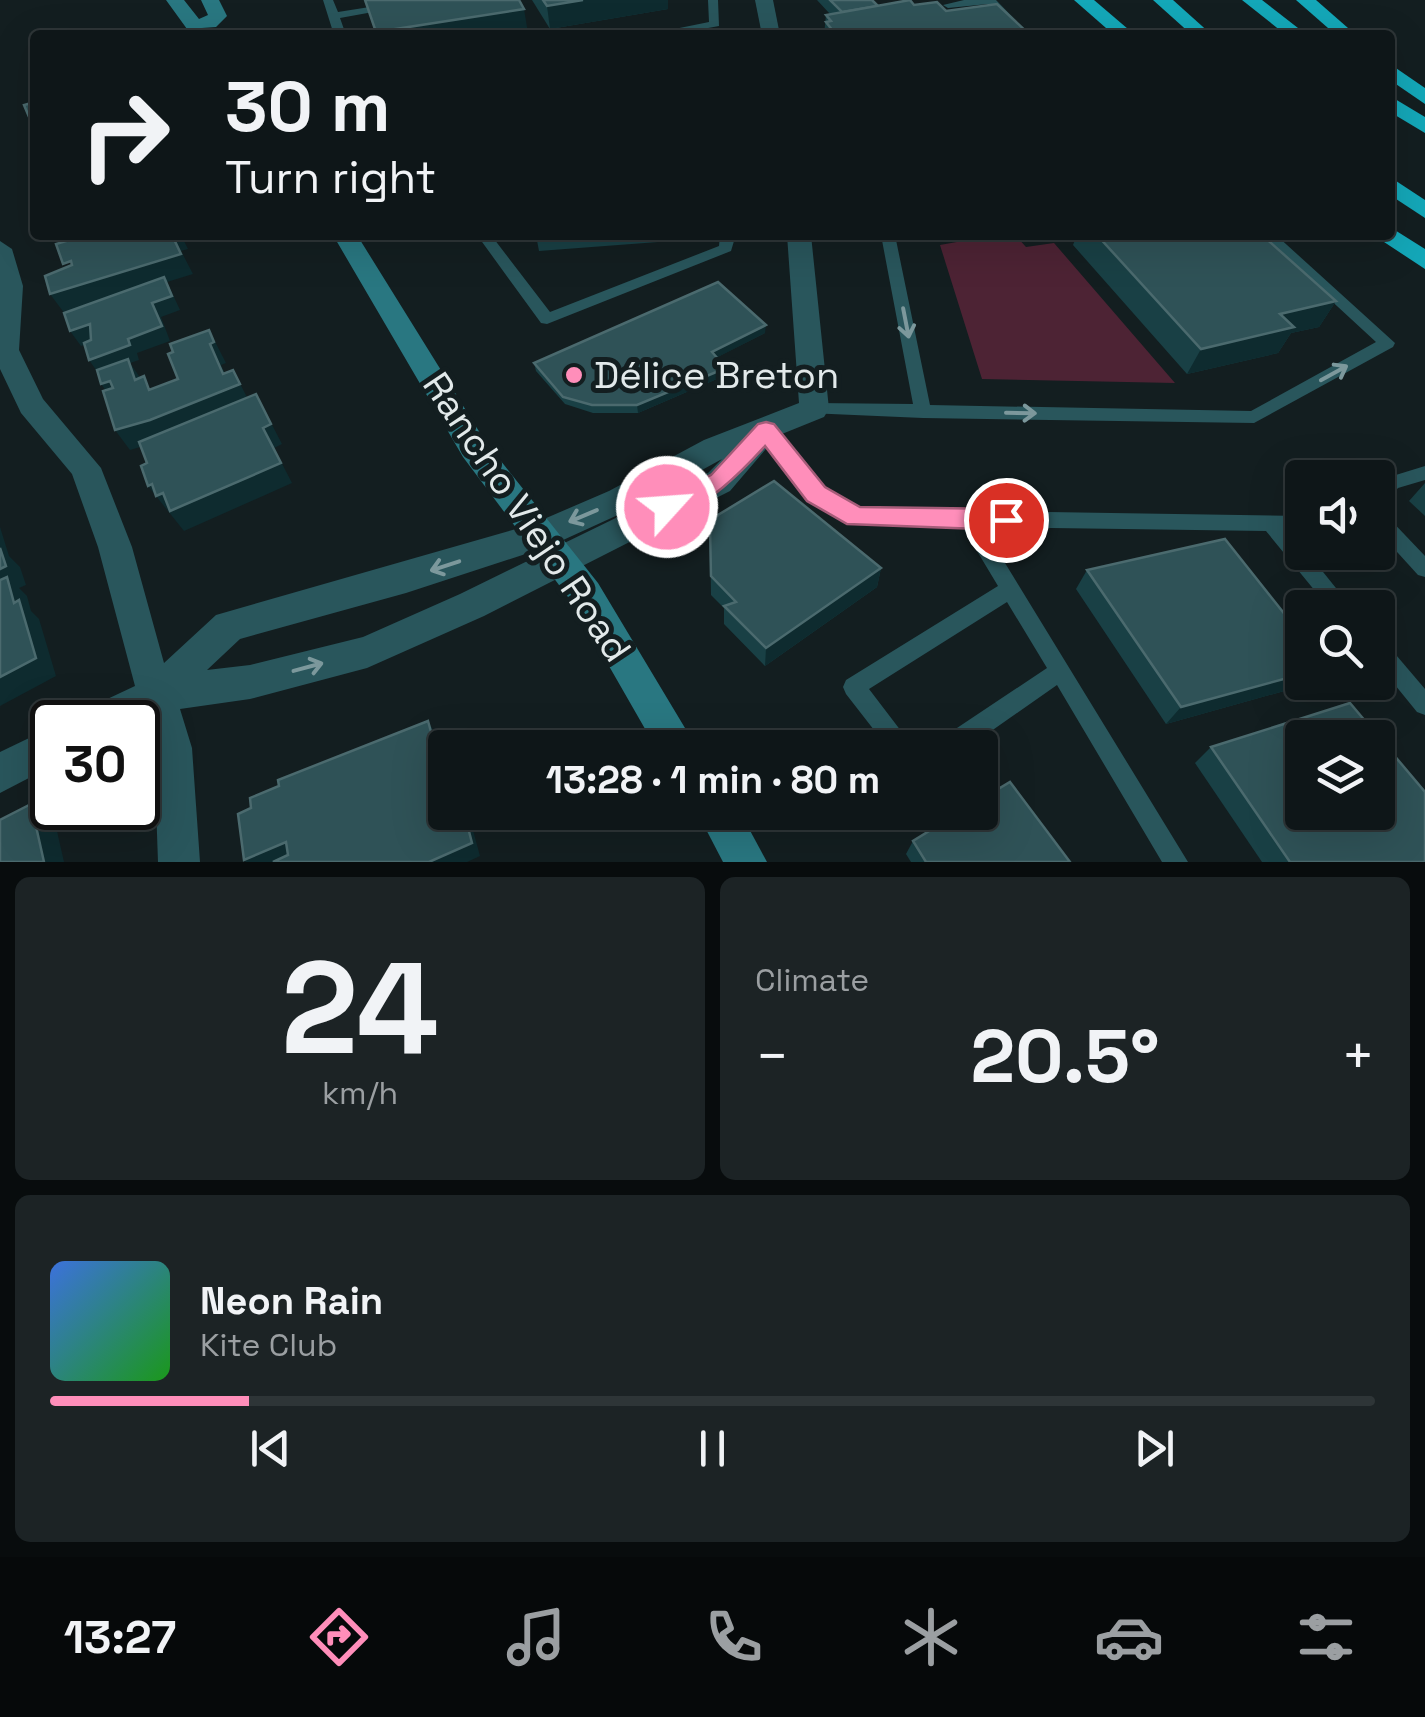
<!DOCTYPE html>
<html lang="en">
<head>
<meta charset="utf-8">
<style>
  :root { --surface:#0e1618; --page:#1c2325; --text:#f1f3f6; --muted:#9b9fa2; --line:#2e3537; --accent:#ff8eba }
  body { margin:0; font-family:"Space Grotesk",sans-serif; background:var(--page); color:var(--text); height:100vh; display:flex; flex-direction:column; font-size:38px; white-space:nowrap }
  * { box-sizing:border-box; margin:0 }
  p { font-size:32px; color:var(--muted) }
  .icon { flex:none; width:55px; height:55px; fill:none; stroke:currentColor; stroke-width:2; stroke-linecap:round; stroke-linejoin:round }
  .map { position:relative; height:862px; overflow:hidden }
  .side { display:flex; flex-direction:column; gap:15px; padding:15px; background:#080c0d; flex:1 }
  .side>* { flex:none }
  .hud { position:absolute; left:30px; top:30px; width:1365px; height:210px; border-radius:10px; box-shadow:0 10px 40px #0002,0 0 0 2px var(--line); background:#0e1618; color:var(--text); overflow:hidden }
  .tools { position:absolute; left:1285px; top:460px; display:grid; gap:20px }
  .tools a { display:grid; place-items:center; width:110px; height:110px; border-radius:10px; background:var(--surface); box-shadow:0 10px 40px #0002,0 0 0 2px var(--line); font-size:50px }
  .speed { position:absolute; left:30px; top:700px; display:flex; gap:20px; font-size:50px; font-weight:700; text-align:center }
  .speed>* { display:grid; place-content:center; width:130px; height:130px; border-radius:50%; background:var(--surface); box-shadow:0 10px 40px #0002,0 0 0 2px var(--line); line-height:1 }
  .speed .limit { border:5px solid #111; border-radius:15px; background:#fff; color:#111 }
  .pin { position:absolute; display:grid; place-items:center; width:85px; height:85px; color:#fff; margin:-42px; border:5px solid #fff; border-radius:50%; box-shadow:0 2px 10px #0007 }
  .me { position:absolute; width:110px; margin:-55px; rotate:64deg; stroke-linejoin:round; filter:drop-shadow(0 0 8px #0008) }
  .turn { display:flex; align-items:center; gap:35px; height:210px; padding:0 30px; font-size:45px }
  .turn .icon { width:130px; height:130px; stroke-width:2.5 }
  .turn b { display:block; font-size:70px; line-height:85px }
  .big { font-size:75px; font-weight:600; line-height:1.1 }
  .side .widget { flex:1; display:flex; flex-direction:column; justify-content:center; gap:15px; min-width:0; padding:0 35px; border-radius:15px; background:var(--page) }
  .side .dial { align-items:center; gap:0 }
  .dial b { font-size:130px; line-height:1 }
  .song { display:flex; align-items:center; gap:30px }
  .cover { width:120px; height:120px; border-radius:15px; background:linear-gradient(135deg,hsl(220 70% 55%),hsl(120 70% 35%)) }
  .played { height:10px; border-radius:5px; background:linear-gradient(90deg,var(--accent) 15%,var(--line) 15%) }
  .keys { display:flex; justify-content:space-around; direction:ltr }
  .heat { display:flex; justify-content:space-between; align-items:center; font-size:55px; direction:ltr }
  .side .tiles { flex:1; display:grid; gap:15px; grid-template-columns:1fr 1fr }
  .widget:last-child { grid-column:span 2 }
  .trip { position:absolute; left:428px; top:730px; width:570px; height:100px; border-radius:10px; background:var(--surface); box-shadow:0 10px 40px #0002,0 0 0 2px var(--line); font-weight:600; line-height:100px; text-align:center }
  .tabs { display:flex; height:160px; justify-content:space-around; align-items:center; background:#06090a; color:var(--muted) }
  .tabs .icon { width:70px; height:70px }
  .tabs .current { color:var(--accent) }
  .tabs b { font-size:45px; color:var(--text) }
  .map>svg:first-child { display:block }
</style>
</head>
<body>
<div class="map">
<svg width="1425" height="862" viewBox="0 0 1425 862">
  <rect width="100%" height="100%" fill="#131e20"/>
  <path fill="#4d2334" d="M996 235H1015L1026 247 1054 243 1175 383 982 379 940 245Z"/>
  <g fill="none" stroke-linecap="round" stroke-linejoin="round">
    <g fill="#29565c" fill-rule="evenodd">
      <path d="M323 0H333L338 12 414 0H439L340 18 346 35H334Z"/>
      <path d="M708 0H718L719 26 670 35H645L709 22Z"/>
      <path d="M964 0H996L1030 35H1018L988 4 948 8 943 5Z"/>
      <path d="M477 235H491L550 312 719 246 720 235 806 237 799 241H734L731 251 547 324 541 323Z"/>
      <path d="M881 235H895L930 405 1251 411 1376 342 1260 235H1276L1395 343 1393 347 1254 423 923 418 808 413 805 409 814 403 913 404Z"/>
      <path d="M766 423 772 425 823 489 859 509 1302 516V532H1289L1302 547V552H1307L1352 608H1329L1266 531 983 527 1188 862H1162L1057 685 967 748H936L939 740 1047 668 1007 602 869 689 914 748H888L846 694 843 687 846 680 998 586 962 526 849 522 809 499 760 435 757 430Z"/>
      <path d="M1425 466V480L1398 488 1385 503 1378 505V486L1386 478Z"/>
      <path d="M1378 511 1385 514 1425 556V577L1418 575 1378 531Z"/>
      <path d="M1378 639 1385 642 1425 689V715L1417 712 1378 664Z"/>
    </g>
    <g fill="#29565c" fill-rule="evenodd">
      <path d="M755 0H773L780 35H762Z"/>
      <path d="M787 235H811L829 409 824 417 777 436 730 491 484 616 367 668 250 699 180 709 192 748 200 862H158L154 748 145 719 138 723 81 722 86 709 135 686 98 547 72 474 21 413 0 369V241L12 249 23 286 19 350 43 399 101 468 132 547 164 663 216 615 530 525 609 491 704 440 799 403ZM722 459 708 473 460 594 363 637 250 665 207 670 240 639 406 593 550 546 631 509Z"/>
      <path d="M52 727V766L0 793V752Z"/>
    </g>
    <g fill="#297781" fill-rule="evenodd">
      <path d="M166 0H184L199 19 208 15 201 0H219L227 16 216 27 187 29Z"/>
      <path d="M333 235H357L485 441 598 583 697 748H656L574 605 463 457Z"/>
      <path d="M697 812H740L767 862H723Z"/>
    </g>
    <g fill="#14a7b8" fill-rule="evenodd">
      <path d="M1074 0H1094L1135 35H1114Z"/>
      <path d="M1153 0H1173L1212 35H1192Z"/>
      <path d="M1242 0H1262L1307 35H1286Z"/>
      <path d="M1296 0H1316L1356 35H1336Z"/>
      <path d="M1390 64 1425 88V104L1390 80Z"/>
      <path d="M1390 96 1425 117V133L1390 112Z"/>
      <path d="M1390 177 1425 200V218L1390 195Z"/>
      <path d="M1390 227 1425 249V269L1381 240 1378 235H1390Z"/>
    </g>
  </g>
  <g fill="#194045">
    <path d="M532 0H668V9L550 29Z"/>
    <path d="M817 0H872L836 35H824L826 15 830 14Z"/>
    <path d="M536 235H658V242L539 251Z"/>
    <path d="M1077 235H1262L1336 301 1319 327 1291 333 1278 353 1187 374 1073 245Z"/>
    <path d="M765 333 717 357 726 375 638 413H593L565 404 536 371 534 363Z"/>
    <path d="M1425 483V516L1409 501Z"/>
    <path d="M710 528 881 568 877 587 765 666 724 624V608L711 595Z"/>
    <path d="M1087 570 1309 684 1166 724 1076 589Z"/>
    <path d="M1211 747 1425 862H1262L1195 763Z"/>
    <path d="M913 841 1070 862H911L906 854Z"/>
  </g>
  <g fill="#0e2b2f">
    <path d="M583 0H668V9L550 29 547 6Z"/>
    <path d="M524 9 528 33 513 35H377L376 32Z"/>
    <path d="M172 235H181L188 249 181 251 193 274 167 282 180 310 161 317 170 341 137 353 139 360 130 363 141 379 149 400 99 374 89 360 128 339 65 314 50 294Z"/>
    <path d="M1030 235H1053L1028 240Z"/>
    <path d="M1336 301 1319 327 1291 333 1278 353 1187 374 1201 349 1280 314Z"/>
    <path d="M90 324 100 339 81 346 70 331Z"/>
    <path d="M766 325 765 333 712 360V352Z"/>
    <path d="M209 330 226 363 221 365 232 388 233 370 251 405 164 440 130 450 115 430 223 374 210 344Z"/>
    <path d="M726 368V375L638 413 637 405Z"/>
    <path d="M110 381 116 404 101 384Z"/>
    <path d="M256 394 282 444 274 448 292 483 184 531 148 486 263 428Z"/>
    <path d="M0 527 9 556 20 567 26 585 19 588 27 596 31 611 39 619 56 676 0 706Z"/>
    <path d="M881 568 877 587 765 666 766 648Z"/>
    <path d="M1302 674V682H1311L1309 684 1166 724 1181 707Z"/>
    <path d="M428 721 437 737 445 767V783Z"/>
    <path d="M31 804 54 818 64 862H44Z"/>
    <path d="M464 812H468L480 856 467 862H429Z"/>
    <path d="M286 842 301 855 285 862H246L244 860Z"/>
  </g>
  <g fill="#2f5257" stroke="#4b6a6e" stroke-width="2.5" fill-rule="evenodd">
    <path d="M365 0H519L524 9 376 32Z"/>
    <path d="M543 0H583L547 6Z"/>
    <path d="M830 0H872L878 6 842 12Z"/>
    <path d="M910 0 914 5 937 2 946 11 997 4 1030 35H836L826 22 831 21 826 15Z"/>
    <path d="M662 32V35H566Z"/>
    <path d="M35 102V123L32 124 24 105Z"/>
    <path d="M86 235H172L181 254 50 294 45 276 72 265 71 261 63 264 56 244Z"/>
    <path d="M1097 235H1262L1336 301 1280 314 1294 327 1201 349Z"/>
    <path d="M164 277 172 296 152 303 162 326 128 339 130 345 89 360 84 343 91 340 90 324 70 331 64 313Z"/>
    <path d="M718 282 766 325 712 352 726 368 637 405H592L563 397 534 363Z"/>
    <path d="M209 330 214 342 210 344 223 374 233 370 240 384 150 420 115 430 103 391 113 388 110 381 101 384 97 370 128 359 135 380 144 376 149 390 178 379 168 354 173 352 170 344Z"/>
    <path d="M256 394 271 424 263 428 281 463 170 511 163 493 156 496 152 484 148 486 141 466 147 463 139 442Z"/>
    <path d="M774 481 881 568 766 648 724 606 736 602 711 576 710 528 718 515Z"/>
    <path d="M1225 539 1302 636V674L1181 707 1087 570Z"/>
    <path d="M0 548 6 566 0 569Z"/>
    <path d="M7 577 14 603 19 600 36 658 0 677V580Z"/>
    <path d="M1350 703 1425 792V862H1290L1211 747ZM1302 738H1378V812H1302Z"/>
    <path d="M428 721 445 782V812H464L472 843 429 862H273L288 855 286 842 244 860 238 814 251 808 250 798 279 786 278 780Z"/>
    <path d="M1010 782 1070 862H926L913 841 960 812H980V800Z"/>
    <path d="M31 804 44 862H0V820Z"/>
  </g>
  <defs><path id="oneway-shaft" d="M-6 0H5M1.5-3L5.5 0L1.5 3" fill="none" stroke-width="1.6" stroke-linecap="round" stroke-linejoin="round" transform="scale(2.5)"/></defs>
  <g stroke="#7c989c">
    <use href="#oneway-shaft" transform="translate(906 323) rotate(79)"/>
    <use href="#oneway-shaft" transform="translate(1334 373) rotate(-29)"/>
    <use href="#oneway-shaft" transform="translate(1021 413) rotate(1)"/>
    <use href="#oneway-shaft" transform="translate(583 516) rotate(157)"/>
    <use href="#oneway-shaft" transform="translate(445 566) rotate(162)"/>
    <use href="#oneway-shaft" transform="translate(308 667) rotate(-15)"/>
  </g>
  <path fill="#ff8eba" stroke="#a65c79" stroke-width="2.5" d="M766 422 774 424 825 487 860 507 1006 509 1014 512 1018 520 1014 527 1006 530 847 524 807 501 765 446C745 468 692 525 658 514L655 507 658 500 711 475 758 424Z"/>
  <circle fill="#ff8eba" stroke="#131e20" stroke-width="4" cx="574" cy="375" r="10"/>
  <g text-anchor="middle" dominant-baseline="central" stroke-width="10" stroke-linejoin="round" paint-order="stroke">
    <g font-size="38" fill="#e2e9ea" stroke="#131e20" text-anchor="start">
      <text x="594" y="375">Délice Breton</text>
    </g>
    <g font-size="38" fill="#e2e9ea" stroke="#131e20">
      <text transform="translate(527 517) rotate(56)">Rancho Viejo Road</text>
    </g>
  </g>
</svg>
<div class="tools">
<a><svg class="icon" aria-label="sound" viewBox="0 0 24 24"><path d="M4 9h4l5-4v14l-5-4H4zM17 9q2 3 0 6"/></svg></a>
<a><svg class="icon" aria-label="search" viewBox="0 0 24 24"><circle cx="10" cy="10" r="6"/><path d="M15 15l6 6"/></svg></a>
<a><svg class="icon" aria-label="layers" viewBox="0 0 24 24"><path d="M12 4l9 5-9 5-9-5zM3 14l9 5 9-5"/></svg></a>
</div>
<div class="speed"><div class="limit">30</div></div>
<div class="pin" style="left:1006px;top:520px;background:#d93025"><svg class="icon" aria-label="arrive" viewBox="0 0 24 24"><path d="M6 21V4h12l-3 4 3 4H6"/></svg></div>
<svg class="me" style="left:667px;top:507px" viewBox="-20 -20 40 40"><circle r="17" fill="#ff8eba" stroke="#fff" stroke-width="3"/><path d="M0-11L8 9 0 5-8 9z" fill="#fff"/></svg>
<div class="trip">13:28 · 1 min · 80 m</div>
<div class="hud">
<div class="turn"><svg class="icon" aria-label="right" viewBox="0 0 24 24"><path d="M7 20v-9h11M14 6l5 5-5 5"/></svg><div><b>30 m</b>Turn right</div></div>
</div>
</div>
<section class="side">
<div class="tiles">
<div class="widget dial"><b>24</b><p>km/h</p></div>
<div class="widget"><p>Climate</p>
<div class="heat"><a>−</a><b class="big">20.5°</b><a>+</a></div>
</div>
<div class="widget">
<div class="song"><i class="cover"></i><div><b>Neon Rain</b><p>Kite Club</p></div></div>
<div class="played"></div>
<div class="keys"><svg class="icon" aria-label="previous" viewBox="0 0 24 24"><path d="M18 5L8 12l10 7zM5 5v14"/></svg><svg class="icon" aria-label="pause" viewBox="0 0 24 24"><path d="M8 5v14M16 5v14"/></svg><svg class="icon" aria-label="next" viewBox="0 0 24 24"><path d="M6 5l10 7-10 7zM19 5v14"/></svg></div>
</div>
</div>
</section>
<nav class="tabs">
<b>13:27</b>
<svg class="icon current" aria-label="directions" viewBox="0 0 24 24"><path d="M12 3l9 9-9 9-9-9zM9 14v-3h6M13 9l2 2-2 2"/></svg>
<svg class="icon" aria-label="music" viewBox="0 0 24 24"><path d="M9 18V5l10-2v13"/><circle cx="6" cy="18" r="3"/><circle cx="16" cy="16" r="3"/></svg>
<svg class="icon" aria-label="phone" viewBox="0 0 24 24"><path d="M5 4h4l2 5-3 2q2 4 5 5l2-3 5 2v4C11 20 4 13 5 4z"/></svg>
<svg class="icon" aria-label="climate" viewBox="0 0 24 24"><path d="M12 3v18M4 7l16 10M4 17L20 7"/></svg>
<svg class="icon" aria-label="car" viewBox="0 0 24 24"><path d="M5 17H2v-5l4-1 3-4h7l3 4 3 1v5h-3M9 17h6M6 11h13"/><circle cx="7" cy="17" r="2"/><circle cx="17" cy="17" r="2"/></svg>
<svg class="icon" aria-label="filters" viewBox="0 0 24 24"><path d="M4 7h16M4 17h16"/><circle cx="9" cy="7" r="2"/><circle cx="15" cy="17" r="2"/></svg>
</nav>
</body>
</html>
